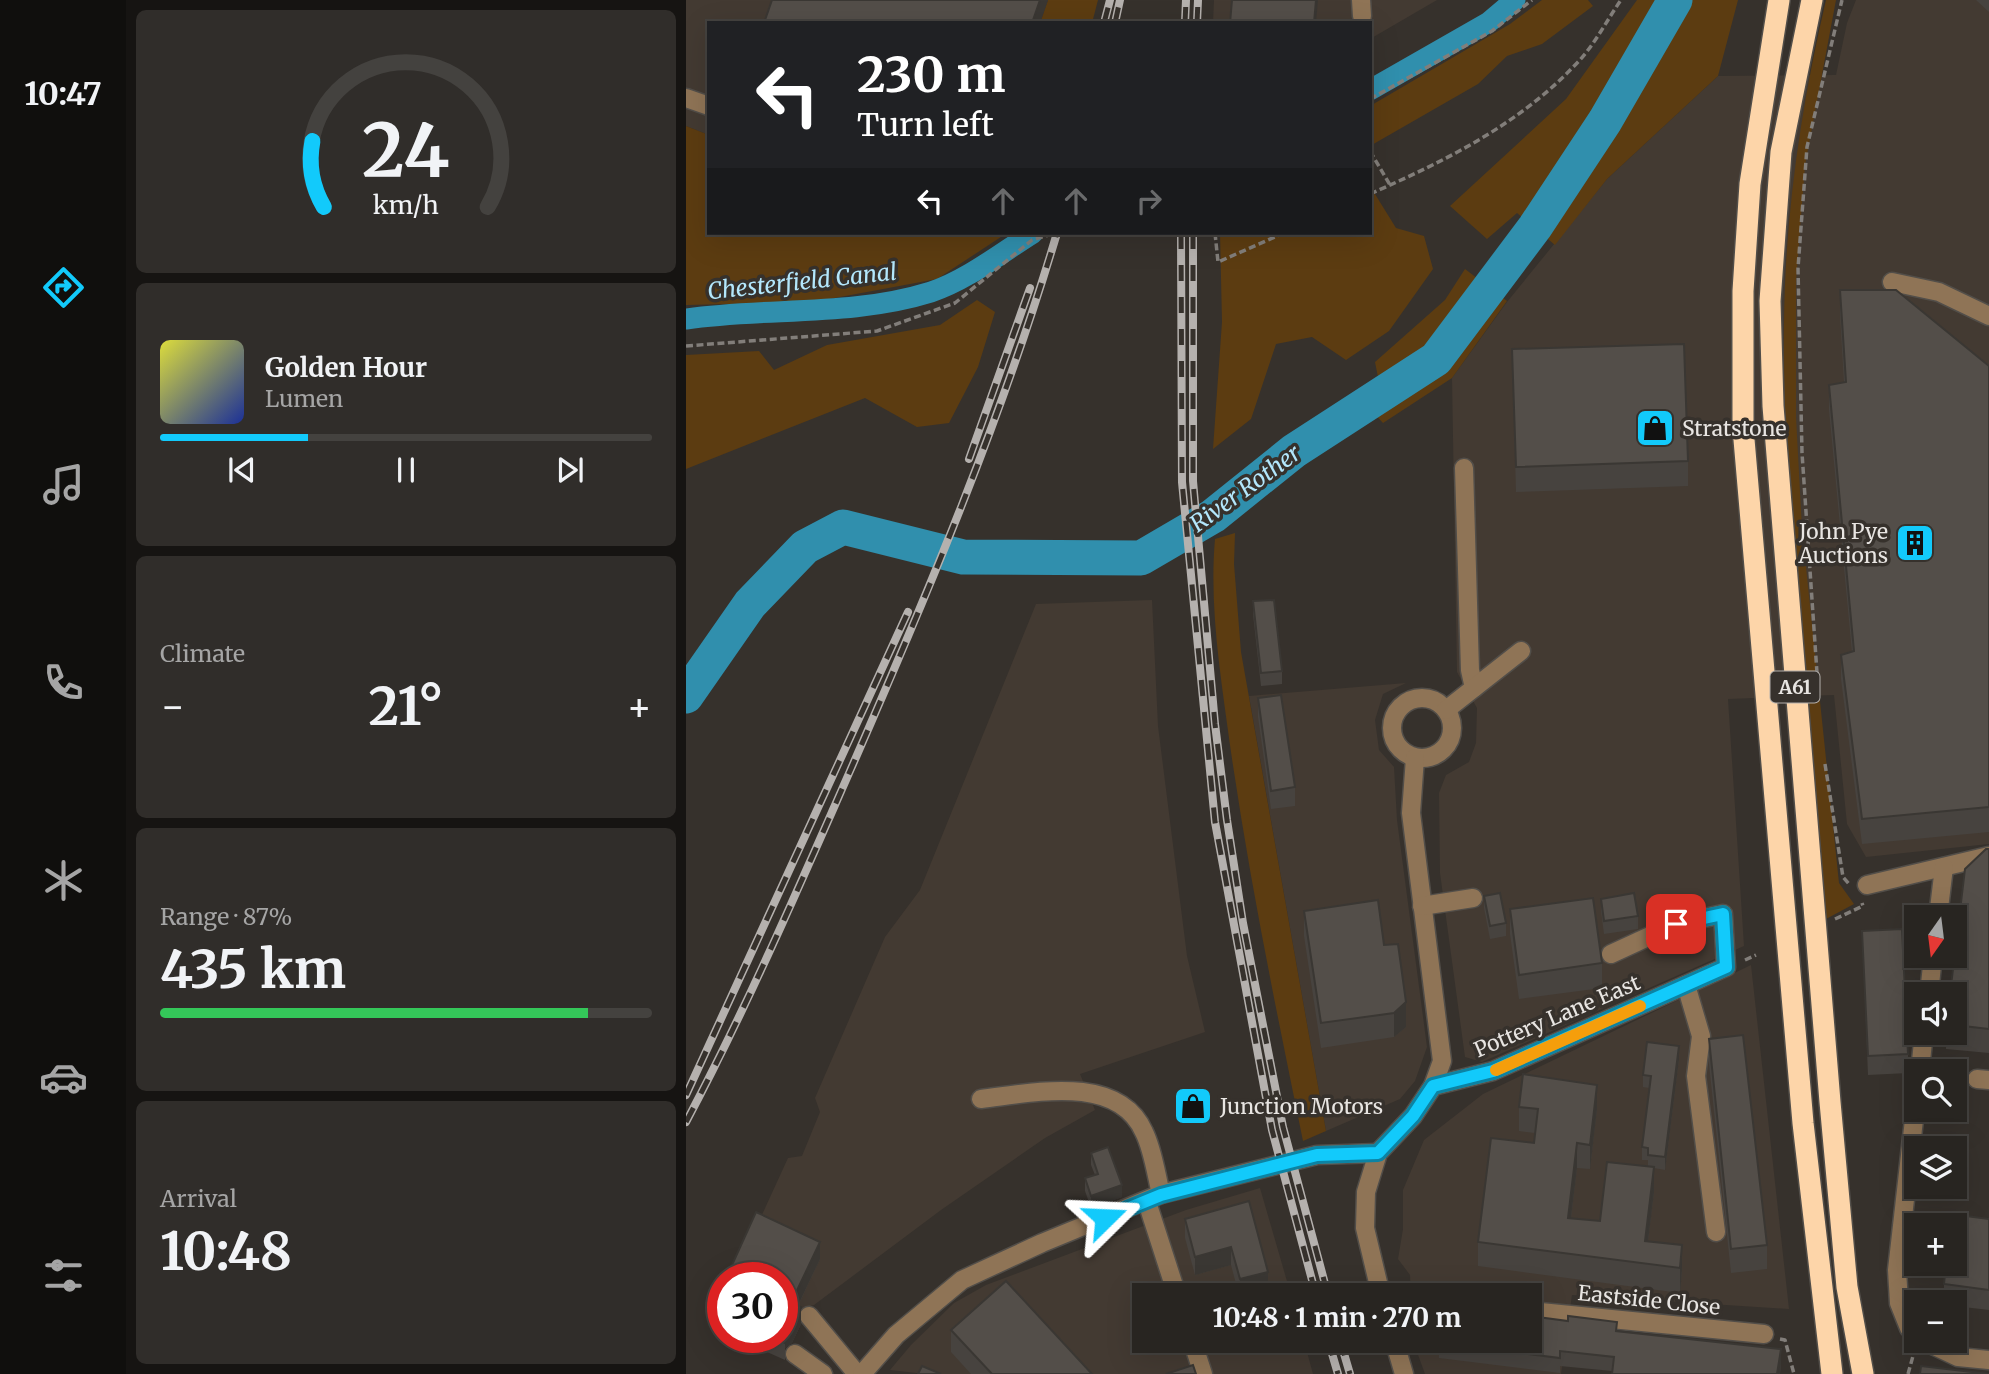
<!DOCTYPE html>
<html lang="en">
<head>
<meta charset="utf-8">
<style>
  :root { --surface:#282521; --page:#302d2a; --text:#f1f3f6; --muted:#a5a5a5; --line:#44423f; --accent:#12cafb }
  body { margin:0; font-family:Merriweather,serif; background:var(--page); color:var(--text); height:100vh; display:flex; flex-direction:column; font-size:26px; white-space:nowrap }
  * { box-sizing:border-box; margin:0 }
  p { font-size:23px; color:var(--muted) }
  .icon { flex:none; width:38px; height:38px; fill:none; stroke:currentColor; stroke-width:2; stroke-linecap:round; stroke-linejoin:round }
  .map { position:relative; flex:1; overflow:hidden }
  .sheet { display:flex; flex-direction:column; gap:10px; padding:10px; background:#161412; width:560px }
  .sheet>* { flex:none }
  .hud { position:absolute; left:21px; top:21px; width:665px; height:214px; border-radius:0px; box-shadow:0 7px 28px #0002,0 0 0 2px var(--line); background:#202124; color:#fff; overflow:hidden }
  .needle { width:46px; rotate:194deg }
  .controls { position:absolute; left:1218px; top:905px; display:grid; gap:14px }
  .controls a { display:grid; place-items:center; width:63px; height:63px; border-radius:0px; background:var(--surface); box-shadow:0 7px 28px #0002,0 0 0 2px var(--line); font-size:35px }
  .speed { position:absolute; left:21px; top:1262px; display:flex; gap:14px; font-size:35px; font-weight:700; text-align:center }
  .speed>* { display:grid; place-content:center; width:91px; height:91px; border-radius:50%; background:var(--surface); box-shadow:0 7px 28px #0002,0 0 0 2px var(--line); line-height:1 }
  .speed .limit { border:10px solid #d22; background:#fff; color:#111 }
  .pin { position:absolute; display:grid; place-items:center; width:60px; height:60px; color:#fff; margin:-30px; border-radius:14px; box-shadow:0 4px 10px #0006 }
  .me { position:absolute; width:77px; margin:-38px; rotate:69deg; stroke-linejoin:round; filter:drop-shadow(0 0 5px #0008) }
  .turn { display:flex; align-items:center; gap:24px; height:147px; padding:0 35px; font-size:32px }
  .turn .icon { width:91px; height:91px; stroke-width:2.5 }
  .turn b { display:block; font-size:49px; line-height:60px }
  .lanes { display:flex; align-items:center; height:66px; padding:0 35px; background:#0003; justify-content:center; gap:35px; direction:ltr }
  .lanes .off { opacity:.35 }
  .big { font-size:52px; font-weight:700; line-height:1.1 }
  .sheet .tile { flex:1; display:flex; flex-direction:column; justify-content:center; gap:10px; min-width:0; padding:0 24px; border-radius:10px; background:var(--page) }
  .sheet .dial { align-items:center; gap:0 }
  .dial svg { height:182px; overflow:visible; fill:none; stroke:var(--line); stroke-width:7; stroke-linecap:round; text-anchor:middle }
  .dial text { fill:var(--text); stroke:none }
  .song { display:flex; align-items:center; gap:21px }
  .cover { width:84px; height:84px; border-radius:10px; background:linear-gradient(135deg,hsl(60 70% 55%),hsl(230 70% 35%)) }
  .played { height:7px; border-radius:4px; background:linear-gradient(90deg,var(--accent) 30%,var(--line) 30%) }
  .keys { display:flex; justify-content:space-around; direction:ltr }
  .heat { display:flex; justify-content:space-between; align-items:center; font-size:38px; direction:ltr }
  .charge { height:10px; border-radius:5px; background:linear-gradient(90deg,#34c759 87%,var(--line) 0) }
  .trip { position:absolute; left:446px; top:1283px; width:410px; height:70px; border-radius:0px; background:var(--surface); box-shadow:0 7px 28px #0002,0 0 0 2px var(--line); font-weight:700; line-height:70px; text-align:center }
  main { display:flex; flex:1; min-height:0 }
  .tabs { display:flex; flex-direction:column; width:126px; justify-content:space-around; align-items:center; background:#100f0d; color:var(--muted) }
  .tabs .icon { width:49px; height:49px }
  .tabs .selected { color:var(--accent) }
  .tabs b { font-size:32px; color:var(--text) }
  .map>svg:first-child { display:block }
</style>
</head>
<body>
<main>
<nav class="tabs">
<b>10:47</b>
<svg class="icon selected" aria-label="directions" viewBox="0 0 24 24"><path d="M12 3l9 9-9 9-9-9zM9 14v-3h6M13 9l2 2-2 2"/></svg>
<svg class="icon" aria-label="music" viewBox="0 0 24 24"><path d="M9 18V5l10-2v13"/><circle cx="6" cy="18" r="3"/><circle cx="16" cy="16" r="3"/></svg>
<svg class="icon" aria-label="phone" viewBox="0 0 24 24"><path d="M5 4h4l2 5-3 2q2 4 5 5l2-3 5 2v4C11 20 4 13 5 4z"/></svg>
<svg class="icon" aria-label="climate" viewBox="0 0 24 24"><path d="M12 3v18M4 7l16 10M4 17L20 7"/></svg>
<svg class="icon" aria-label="car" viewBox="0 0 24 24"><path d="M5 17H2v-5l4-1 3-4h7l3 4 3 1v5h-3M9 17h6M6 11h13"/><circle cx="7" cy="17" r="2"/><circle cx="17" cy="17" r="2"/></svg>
<svg class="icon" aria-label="filters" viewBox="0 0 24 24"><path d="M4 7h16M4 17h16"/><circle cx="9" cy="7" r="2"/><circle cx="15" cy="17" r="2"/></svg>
</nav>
<section class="sheet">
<div class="tile dial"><svg viewBox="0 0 100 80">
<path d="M14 69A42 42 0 1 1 86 69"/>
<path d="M14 69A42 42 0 0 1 9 40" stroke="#12cafb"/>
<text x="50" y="56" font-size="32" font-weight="700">24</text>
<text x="50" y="72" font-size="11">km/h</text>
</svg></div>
<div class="tile">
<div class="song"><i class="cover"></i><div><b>Golden Hour</b><p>Lumen</p></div></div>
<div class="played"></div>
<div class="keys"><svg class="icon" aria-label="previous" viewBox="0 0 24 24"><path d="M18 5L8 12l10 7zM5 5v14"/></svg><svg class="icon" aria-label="pause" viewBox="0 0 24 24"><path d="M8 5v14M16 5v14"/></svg><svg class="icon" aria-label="next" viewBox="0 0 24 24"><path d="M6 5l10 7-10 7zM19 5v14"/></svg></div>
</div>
<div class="tile"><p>Climate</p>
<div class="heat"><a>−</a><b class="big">21°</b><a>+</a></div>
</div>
<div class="tile"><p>Range · 87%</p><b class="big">435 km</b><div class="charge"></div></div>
<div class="tile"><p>Arrival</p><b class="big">10:48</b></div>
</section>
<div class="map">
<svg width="1303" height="1374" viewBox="0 0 1303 1374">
  <rect width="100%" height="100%" fill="#36312c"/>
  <g fill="#433a32">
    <path d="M0 0H362L354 23H23V135L0 126Z"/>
    <path d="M528 0H751L684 39V23H527Z"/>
    <path d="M1170 0H1303V844L1180 857 1161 824 1148 695 1042 699 1058 946 796 1062 779 1057 754 873 753 793 760 775 783 762 790 743 791 708 771 672 766 378 821 302 921 179 1032 76 1150 75 1161 23Z"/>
    <path d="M466 600 472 726 501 956 519 1032 394 1074 409 1110 359 1138 255 1210 128 1305 109 1311 96 1278H47L102 1158 116 1156 134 1112 129 1098 199 937 234 890 350 604Z"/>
    <path d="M720 683 697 694 689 720 693 750 708 767 711 820 741 1047 729 1081 714 1099 640 1131 563 696Z"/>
    <path d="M1065 965 1103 1309 886 1295 875 1374H739L727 1341 844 1340V1295H725L724 1275 712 1259 717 1229V1190L738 1140 797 1094Z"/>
    <path d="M574 1188 605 1295H458V1340L618 1341 627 1374H239L204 1370 225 1345 268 1303 300 1285 500 1210Z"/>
  </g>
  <g fill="#5c3c11">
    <path d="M362 0H412L406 23H354Z"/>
    <path d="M856 0H902L907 6 856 44 821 56 792 84 684 146V106L824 24Z"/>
    <path d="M951 0H1052L1032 76 921 179 869 245 831 213 801 239 764 206 880 99Z"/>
    <path d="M1140 0H1150L1119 165 1110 281V417L1116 529 1153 883 1168 904 1140 919C1127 721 1096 523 1098 324 1099 215 1115 106 1140 0Z"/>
    <path d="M0 126 23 135V233H321L251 279 127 302 0 305Z"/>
    <path d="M684 186 710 228 738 236 747 269 703 331 660 360 626 337 590 344 565 419 527 449 536 322 534 233H684Z"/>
    <path d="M779 269 821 301 766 378 697 423 673 397 692 377 689 362 759 300Z"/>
    <path d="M291 300 309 312 292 367 263 423 231 427 179 398 0 469V355L73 351 88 370 141 345 254 325Z"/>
    <path d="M549 533 548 564 555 652 640 1131 617 1141C590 1009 563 878 544 745 535 678 523 607 529 539Z"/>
  </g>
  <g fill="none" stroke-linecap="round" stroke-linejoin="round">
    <g stroke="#308fad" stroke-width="21">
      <path d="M684 90 803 22 829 0"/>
      <path d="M0 319C81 307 165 317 245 292 281 280 315 253 347 233"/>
    </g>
    <path stroke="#308fad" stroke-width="35" d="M0 696 64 604 119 547 157 527 277 557 455 558 527 516 608 451 750 359 849 227 919 121 989 0"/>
    <defs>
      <g id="minor">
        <path d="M675 0 676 16"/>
        <path d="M0 98 23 106"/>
        <path d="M1206 282 1253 292 1303 316"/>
        <path d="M778 468 784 670 788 688"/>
        <circle cx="736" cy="728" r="30"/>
        <path d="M760 710 835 651"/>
        <path d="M729 758 725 813 756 1061 747 1086"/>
        <path d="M1181 885 1303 856"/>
        <path d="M736 906 787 898"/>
        <path d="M1252 917 1258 867"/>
        <path d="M1000 985 1015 1036 1010 1076 1030 1232"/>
        <path d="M1243 994 1247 956"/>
        <path d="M1234 1071 1238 1032"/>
        <path d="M1291 1079 1303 1080"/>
        <path d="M295 1099C346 1093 432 1073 458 1132 467 1150 470 1174 475 1194"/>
        <path d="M1230 1102 1211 1270 1213 1303 1223 1328 1230 1335"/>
        <path d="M461 1202 491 1295"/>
        <path d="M695 1295 679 1228 680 1192 692 1153 727 1116 747 1086 807 1071 1040 967 1037 914 990 924 925 954"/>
        <path d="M844 1311 1078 1334"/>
        <path d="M123 1316 171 1374"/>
        <path d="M506 1340 517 1374"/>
        <path d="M708 1340 718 1374"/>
        <path d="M1236 1340 1272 1357 1303 1360"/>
        <path d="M109 1354 137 1374"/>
        <path d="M176 1374 210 1335 276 1280 356 1243 475 1194 631 1155 692 1153"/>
      </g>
      <g id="highway">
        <path d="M1093 0 1064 184 1057 291V428L1117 1123 1146 1374"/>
        <path d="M1126 0 1095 152 1084 301 1087 406 1144 1102 1161 1287 1177 1374"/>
      </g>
    </defs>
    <use href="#minor" stroke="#524e49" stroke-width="21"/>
    <use href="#highway" stroke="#524e49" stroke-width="24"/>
    <g stroke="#827e7a" stroke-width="3.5" stroke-dasharray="7 3.5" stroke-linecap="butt">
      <path d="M684 99 806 31 846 0"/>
      <path d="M684 151 704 185"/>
      <path d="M684 194C761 160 834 124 892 62 909 44 921 20 935 0"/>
      <path d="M529 233 532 262 598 233"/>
      <path d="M0 346 191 331 269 303 346 240 370 233"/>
      <path d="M1131 673 1116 453 1112 268 1121 147 1156 0"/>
      <path d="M1139 764 1157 877 1164 885"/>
      <path d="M1149 919 1177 906 1176 903"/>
      <path d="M1059 960 1070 955"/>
      <path d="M1094 1339 1099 1340 1108 1374"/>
      <path d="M1222 1374 1227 1356"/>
    </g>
    <use href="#minor" stroke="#8f7456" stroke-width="18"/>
    <use href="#highway" stroke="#fdd5a9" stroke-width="21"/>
    <defs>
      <g id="rail">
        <path d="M418 23 424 0"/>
        <path d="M429 23 434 0"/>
        <path d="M499 23 500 0"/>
        <path d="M511 23 512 0"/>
        <path d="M495 233 496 482 529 822 586 1130 630 1295"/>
        <path d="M507 233V481L529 724 541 820 557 923 597 1127 642 1295"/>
        <path d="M283 459 344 288"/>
        <path d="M0 1095 222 612"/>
        <path d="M0 1122C60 1009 112 889 164 771 241 595 316 418 371 233"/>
        <path d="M642 1340 652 1374"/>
        <path d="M654 1340 664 1374"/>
      </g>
    </defs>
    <use href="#rail" stroke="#b5b1ae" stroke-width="8"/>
    <use href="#rail" stroke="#36312c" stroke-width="5" stroke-dasharray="16" stroke-linecap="butt"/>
  </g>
  <g fill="#47433f">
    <path d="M1290 0H1303V12Z"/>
    <path d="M1154 290 1303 366V832L1176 844 1155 679V655L1166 652 1143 410V385L1158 382 1154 315Z"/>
    <path d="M826 349 1002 461V486L830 492Z"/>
    <path d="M567 601 596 671V684L575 686 567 614Z"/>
    <path d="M572 698 609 787V806L585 809 572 717Z"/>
    <path d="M1303 849V1053L1260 1049V1032H1269V994Z"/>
    <path d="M798 896 820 923V936L804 939 798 908Z"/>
    <path d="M915 899 952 916V929L918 934 915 911Z"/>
    <path d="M824 909 916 963V988L833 999 824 934Z"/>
    <path d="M618 911 698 945 720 1027 708 1037 635 1048 618 936Z"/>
    <path d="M1176 931 1222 1054V1073L1182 1075Z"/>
    <path d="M1023 1039 1081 1245V1269L1045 1273 1023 1064Z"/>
    <path d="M993 1059 979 1170 968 1168V1192L962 1241 996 1270 994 1293 792 1266V1242L848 1143 849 1133 833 1131V1107L911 1109 904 1169 891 1168 885 1218 914 1221 962 1166V1160H956V1147L963 1088 957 1087V1075Z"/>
    <path d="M405 1153 436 1197 405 1208 399 1191V1178L409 1175 405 1165Z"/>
    <path d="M499 1219 582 1272V1290L565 1295H553L545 1265 509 1275 499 1238Z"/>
    <path d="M1303 1219V1310L1269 1306V1302H1258V1284Z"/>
    <path d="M134 1259 112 1306 115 1324 106 1343 99 1348V1360L59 1342V1337H96V1278H46V1265Z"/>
    <path d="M265 1330 406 1374H285L265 1352Z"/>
    <path d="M931 1332 1095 1364 1094 1374H926V1371L874 1366V1373L753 1358V1340Z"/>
  </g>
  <g fill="#3a3733">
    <path d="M354 0H362L354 23H346Z"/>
    <path d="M630 0H632L630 23H628Z"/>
    <path d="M720 1002V1027L708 1037V1013Z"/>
    <path d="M993 1046V1059L979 1170V1157Z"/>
    <path d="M911 1085V1109L904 1169V1145Z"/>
    <path d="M891 1143V1168L882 1242V1218Z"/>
    <path d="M968 1167V1192L959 1265V1241Z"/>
    <path d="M436 1185V1197L405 1208V1196Z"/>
    <path d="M134 1242V1259L105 1320V1303Z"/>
    <path d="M996 1245V1270L994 1293V1268Z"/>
    <path d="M545 1247V1265L509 1275V1257Z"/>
    <path d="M582 1272V1290L565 1295H554V1279Z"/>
    <path d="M115 1307V1324L106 1343 99 1348V1360V1331Z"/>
    <path d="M1095 1349V1364L1094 1374H1091Z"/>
  </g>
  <g fill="#534e49" stroke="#3a3733" stroke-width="2">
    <path d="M86 0H354L346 23H78Z"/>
    <path d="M546 0H630L628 23H544Z"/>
    <path d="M1154 290H1210L1303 366V807L1176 819 1155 655 1168 651 1143 385 1160 382Z"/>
    <path d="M998 344 1002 461 830 467 826 349Z"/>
    <path d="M588 600 596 671 575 673 567 601Z"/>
    <path d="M595 695 609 787 585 791 572 698Z"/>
    <path d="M1300 849H1303V1029L1269 1025V994H1264L1279 869Z"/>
    <path d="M814 893 820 923 804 926 798 896Z"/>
    <path d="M948 893 952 916 918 921 915 899Z"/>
    <path d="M907 898 916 963 833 975 824 909Z"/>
    <path d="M692 900 698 945 712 944 720 1002 708 1013 635 1023 618 911Z"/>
    <path d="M1216 929 1222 1054 1182 1056 1176 931Z"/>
    <path d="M1057 1035 1081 1245 1045 1249 1023 1039Z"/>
    <path d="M961 1042 993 1046 979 1157 962 1155V1148L956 1147 965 1076 957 1075Z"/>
    <path d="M837 1074 911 1085 904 1145 891 1143 882 1218 914 1221 921 1162 968 1167 959 1241 996 1245 994 1268 792 1242 805 1138 848 1143 852 1109 833 1107Z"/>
    <path d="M422 1147 436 1185 405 1196 399 1178 412 1174 405 1153Z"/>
    <path d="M563 1201 582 1272 554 1279 545 1247 509 1257 499 1219Z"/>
    <path d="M70 1212 134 1242 105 1303 115 1307 106 1326 99 1331V1343L85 1337H96V1278H73L46 1265Z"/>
    <path d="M1257 1213 1303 1219V1290L1258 1284 1260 1264H1269V1225H1255Z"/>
    <path d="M320 1281 406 1374H306L265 1330Z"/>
    <path d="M844 1316 882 1321V1316L931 1322 930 1331 1095 1349 1091 1374H926L928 1357 874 1351V1358L753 1343V1340H844Z"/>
    <path d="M507 1365 510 1374H480Z"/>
    <path d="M236 1366 255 1374H232Z"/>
    <path d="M1235 1366 1303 1374H1234Z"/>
  </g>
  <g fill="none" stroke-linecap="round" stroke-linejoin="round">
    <defs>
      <path id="route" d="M419 1218 475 1195 631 1155 692 1153 727 1116 747 1086 807 1071 1040 967 1037 914 990 924"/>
    </defs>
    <use href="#route" stroke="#0c83a3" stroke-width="18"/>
    <use href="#route" stroke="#12cafb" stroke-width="12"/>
    <path stroke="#f59e0b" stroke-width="12" d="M810 1070 954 1006"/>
  </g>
  <defs>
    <symbol id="shop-square" viewBox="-11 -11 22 22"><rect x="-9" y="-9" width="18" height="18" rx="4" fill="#12cafb" stroke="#36312c"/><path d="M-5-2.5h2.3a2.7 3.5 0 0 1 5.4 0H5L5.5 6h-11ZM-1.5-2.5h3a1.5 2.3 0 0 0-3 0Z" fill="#111"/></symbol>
    <symbol id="building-square" viewBox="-11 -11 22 22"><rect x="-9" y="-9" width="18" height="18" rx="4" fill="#12cafb" stroke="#36312c"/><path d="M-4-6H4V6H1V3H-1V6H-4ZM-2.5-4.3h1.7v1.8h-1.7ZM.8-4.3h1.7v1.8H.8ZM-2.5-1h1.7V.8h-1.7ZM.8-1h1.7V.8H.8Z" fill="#111"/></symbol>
  </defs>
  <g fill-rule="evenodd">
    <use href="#shop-square" x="947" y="406" width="44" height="44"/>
    <use href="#building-square" x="1207" y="521" width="44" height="44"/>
    <use href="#shop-square" x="485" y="1084" width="44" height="44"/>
  </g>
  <g text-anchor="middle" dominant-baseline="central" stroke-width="7" stroke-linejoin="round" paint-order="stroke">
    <rect fill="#36312c" stroke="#b3afab" stroke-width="2" x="1084.5" y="671.5" width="49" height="31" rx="5"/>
    <g font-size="19" font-weight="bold" fill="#e8e5e2">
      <text x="1109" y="687">A61</text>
    </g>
    <g font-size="21" fill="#e8e5e2" stroke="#36312c" text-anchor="start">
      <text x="996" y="428">Stratstone</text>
      <text x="1202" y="531" text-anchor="end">John Pye<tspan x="1202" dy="24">Auctions</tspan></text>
      <text x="534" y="1106">Junction Motors</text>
    </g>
    <g font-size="21" fill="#e8e5e2" stroke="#36312c">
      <text transform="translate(871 1016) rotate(-23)">Pottery Lane East</text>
      <text transform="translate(963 1300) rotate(6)">Eastside Close</text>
    </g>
    <g font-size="23" font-style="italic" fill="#b3e7fc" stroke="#36312c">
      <text transform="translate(116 281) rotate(-6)">Chesterfield Canal</text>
      <text transform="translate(559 488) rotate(-36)">River Rother</text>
    </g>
  </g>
</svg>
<div class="controls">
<a><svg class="needle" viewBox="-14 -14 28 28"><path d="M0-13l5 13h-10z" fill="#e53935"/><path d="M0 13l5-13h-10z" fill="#a5a5a5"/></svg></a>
<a><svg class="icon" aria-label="sound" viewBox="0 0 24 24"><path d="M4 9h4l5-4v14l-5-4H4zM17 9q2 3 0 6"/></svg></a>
<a><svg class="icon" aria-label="search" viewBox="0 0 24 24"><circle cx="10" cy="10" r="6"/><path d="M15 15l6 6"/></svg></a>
<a><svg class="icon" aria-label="layers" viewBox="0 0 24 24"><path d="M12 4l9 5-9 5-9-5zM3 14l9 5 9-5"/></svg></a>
<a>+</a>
<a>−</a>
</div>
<div class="speed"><div class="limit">30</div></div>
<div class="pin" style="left:990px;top:924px;background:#d93025"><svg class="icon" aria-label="arrive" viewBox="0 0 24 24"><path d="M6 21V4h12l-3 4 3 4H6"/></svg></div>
<svg class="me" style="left:419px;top:1218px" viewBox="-20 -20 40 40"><path d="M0-17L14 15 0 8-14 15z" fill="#12cafb" stroke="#fff" stroke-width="4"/></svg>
<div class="trip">10:48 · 1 min · 270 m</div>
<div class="hud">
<div class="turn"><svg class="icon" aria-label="left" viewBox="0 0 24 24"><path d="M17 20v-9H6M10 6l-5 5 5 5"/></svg><div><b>230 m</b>Turn left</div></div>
<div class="lanes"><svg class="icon" aria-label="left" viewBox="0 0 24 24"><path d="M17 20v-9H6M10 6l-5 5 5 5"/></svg><svg class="icon off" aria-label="ahead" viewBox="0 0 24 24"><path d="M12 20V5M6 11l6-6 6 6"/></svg><svg class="icon off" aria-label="ahead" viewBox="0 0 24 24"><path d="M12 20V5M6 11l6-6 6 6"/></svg><svg class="icon off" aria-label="right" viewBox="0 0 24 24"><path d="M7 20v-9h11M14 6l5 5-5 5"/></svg></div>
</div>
</div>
</main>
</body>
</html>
